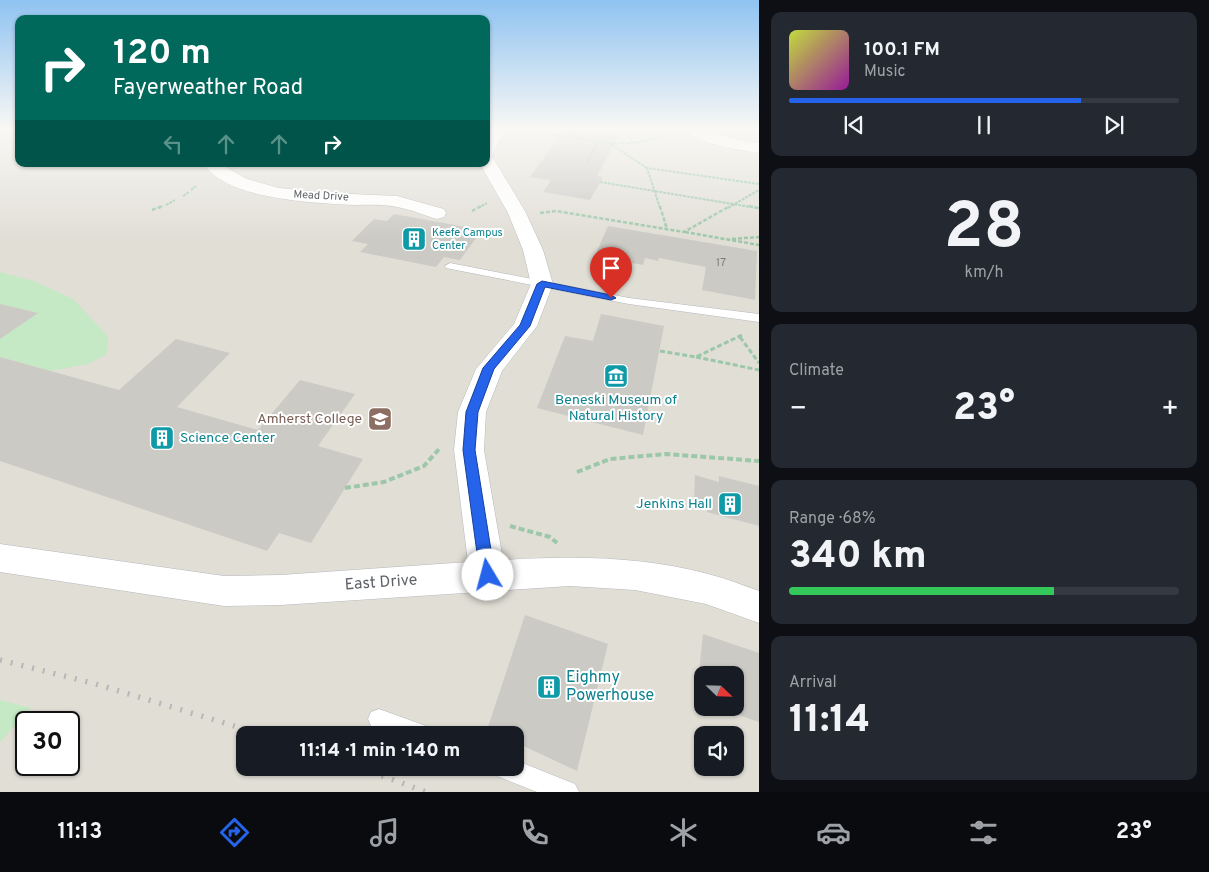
<!DOCTYPE html>
<html lang="en">
<head>
<meta charset="utf-8">
<style>
  :root { --surface:#171b24; --page:#242831; --text:#f1f3f6; --muted:#9ea1a6; --line:#363941; --accent:#2563eb }
  body { margin:0; font-family:Overpass,sans-serif; background:var(--page); color:var(--text); height:100vh; display:flex; flex-direction:column; font-size:19px; white-space:nowrap }
  * { box-sizing:border-box; margin:0 }
  p { font-size:16px; color:var(--muted) }
  .icon { flex:none; width:28px; height:28px; fill:none; stroke:currentColor; stroke-width:2; stroke-linecap:round; stroke-linejoin:round }
  .map { position:relative; flex:1; overflow:hidden }
  .side { display:flex; flex-direction:column; gap:12px; padding:12px; background:#0d0f14; width:450px }
  .side>* { flex:none }
  .hud { position:absolute; left:15px; top:15px; width:475px; height:152px; border-radius:10px; box-shadow:0 1px 4px #0004; background:#00695c; color:#fff; overflow:hidden }
  .needle { width:32px; rotate:113deg }
  .controls { position:absolute; left:694px; top:666px; display:grid; gap:10px }
  .controls a { display:grid; place-items:center; width:50px; height:50px; border-radius:10px; background:var(--surface); box-shadow:0 1px 4px #0004; font-size:25px }
  .speed { position:absolute; left:15px; top:711px; display:flex; gap:10px; font-size:25px; font-weight:700; text-align:center }
  .speed>* { display:grid; place-content:center; width:65px; height:65px; border-radius:50%; background:var(--surface); box-shadow:0 1px 4px #0004; line-height:1 }
  .speed .limit { border:2px solid #111; border-radius:8px; background:#fff; color:#111 }
  .pin { position:absolute; display:grid; place-items:center; width:42px; height:42px; color:#fff; margin:-51px -21px; border-radius:50% 50% 50% 0; rotate:-45deg; box-shadow:0 0 5px #0007 }
  .pin .icon { rotate:45deg }
  .me { position:absolute; width:55px; margin:-28px; rotate:352deg; stroke-linejoin:round; filter:drop-shadow(0 0 4px #0008) }
  .turn { display:flex; align-items:center; gap:18px; height:105px; padding:0 15px; font-size:22px }
  .turn .icon { width:65px; height:65px; stroke-width:2.5 }
  .turn b { display:block; font-size:35px; line-height:42px }
  .lanes { display:flex; align-items:center; height:48px; padding:0 15px; background:#0003; justify-content:center; gap:25px; direction:ltr }
  .lanes .off { opacity:.35 }
  .big { font-size:38px; font-weight:800; line-height:1.1 }
  .side .tile { flex:1; display:flex; flex-direction:column; justify-content:center; gap:8px; min-width:0; padding:0 18px; border-radius:10px; background:var(--page) }
  .side .dial { align-items:center; gap:0 }
  .dial b { font-size:65px; line-height:1 }
  .song { display:flex; align-items:center; gap:15px }
  .cover { width:60px; height:60px; border-radius:8px; background:linear-gradient(135deg,hsl(70 70% 55%),hsl(300 70% 35%)) }
  .played { height:5px; border-radius:2px; background:linear-gradient(90deg,var(--accent) 75%,var(--line) 75%) }
  .keys { display:flex; justify-content:space-around; direction:ltr }
  .heat { display:flex; justify-content:space-between; align-items:center; font-size:28px; direction:ltr }
  .charge { height:8px; border-radius:4px; background:linear-gradient(90deg,#34c759 68%,var(--line) 0) }
  .trip { position:absolute; left:236px; top:726px; width:288px; height:50px; border-radius:10px; background:var(--surface); box-shadow:0 1px 4px #0004; font-weight:800; line-height:50px; text-align:center }
  .dock { display:flex; height:80px; justify-content:space-around; align-items:center; background:#090b0e; color:var(--muted) }
  .dock .icon { width:35px; height:35px }
  .dock .selected { color:var(--accent) }
  .dock b { font-size:22px; color:var(--text) }
  main { display:flex; flex:1; min-height:0 }
  .map>svg:first-child { display:block }
</style>
</head>
<body>
<main>
<div class="map">
<svg width="759" height="792" viewBox="0 0 759 792">
  <rect width="100%" height="100%" fill="#f1efe8"/>
  <path fill="#e1ded6" fill-rule="evenodd" d="M0 128H19V164H486V128H759V792H0ZM702 675H735V708H702ZM26 722H69V765H26ZM245 735H515V768H245ZM702 735H735V768H702Z"/>
  <g fill="#c5e8c5">
    <path d="M0 272 34 281 73 299 107 335 108 344 106 355 87 364 51 371 0 357V339L37 313 0 304Z"/>
    <path d="M0 700 31 708 0 742Z"/>
  </g>
  <g fill="#cccac5">
    <path d="M558 128H623L597 176 603 177 590 200 543 192 551 180 530 177 557 140Z"/>
    <path d="M394 214 466 227 460 235 476 238 460 260 444 257 436 267 360 252 368 244 352 241 374 219 387 221Z"/>
    <path d="M608 226 757 251 755 300 702 290 706 267 659 258 658 261 645 258 643 265 595 256Z"/>
    <path d="M0 304 38 313 0 339Z"/>
    <path d="M601 314 664 326 643 435 537 408 565 336 593 341Z"/>
    <path d="M176 339 230 353 177 407 258 430 300 380 355 394 318 446 363 459 311 543 279 533 267 551 0 461V357L119 390Z"/>
    <path d="M695 475 719 482V476L759 486V526L707 512 708 506 694 502Z"/>
    <path d="M525 615 608 644 577 771 515 742V735H499L487 730Z"/>
    <path d="M703 634 759 653V722L718 708H735V675H702V702L696 700Z"/>
  </g>
  <g fill="none" stroke-linecap="round" stroke-linejoin="round">
    <defs>
      <g id="service">
        <path d="M11 128V130L0 134V129Z"/>
        <path d="M450 263 629 298 759 314V322L629 304 446 268 445 266Z"/>
        <path d="M379 709 429 727 432 735H393L371 726 368 719 371 712Z"/>
        <path d="M515 760 575 784 579 792H537L497 776 494 768H515Z"/>
      </g>
      <g id="minor">
        <path d="M494 128H512L499 140 492 156 526 213 543 250 553 284 537 326 502 371 486 412 484 450 503 560C572 556 641 556 708 574 725 578 742 585 759 591V623L706 604 635 590 570 586 281 605 224 606 0 572V544L224 576 281 575 468 562 454 450 458 412 476 369 514 324 531 284 523 250 508 213 480 164H486V137Z"/>
        <path d="M683 128C709 128 733 141 759 143V153C739 150 696 144 683 128Z"/>
        <path d="M204 164H220L247 179 279 188 327 193 397 196 444 209 446 213 444 217 437 219C423 215 410 209 397 207 383 204 368 205 355 205 315 203 227 200 204 164Z"/>
      </g>
    </defs>
    <use href="#service" stroke="#b5b8bc" stroke-width="1"/>
    <use href="#minor" stroke="#b5b8bc" stroke-width="1"/>
    <g stroke="#9cc7a9" stroke-width="2" stroke-dasharray="3 1" stroke-linecap="butt">
      <path d="M567 128 579 137"/>
      <path d="M626 128 628 137 635 143"/>
      <path d="M524 131 609 143 647 168"/>
      <path d="M539 132 548 128"/>
      <path d="M610 143C632 144 652 143 670 130"/>
      <path d="M587 162 599 141"/>
      <path d="M600 182 757 208"/>
      <path d="M191 190 196 186"/>
      <path d="M183 196 189 192"/>
      <path d="M166 205 175 200"/>
      <path d="M159 208 163 206"/>
      <path d="M478 208 487 203"/>
      <path d="M660 208 647 168 759 184"/>
      <path d="M728 208 759 190"/>
    </g>
    <g stroke="#9cc7a9" stroke-width="2.5" stroke-dasharray="4 2" stroke-linecap="butt">
      <path d="M660 206 667 229"/>
      <path d="M749 206 759 208"/>
      <path d="M152 210 162 206"/>
      <path d="M472 211 481 206"/>
      <path d="M540 213 556 211 684 232 730 206"/>
      <path d="M685 232 759 245"/>
      <path d="M732 239 759 237"/>
    </g>
    <g stroke="#9cc7a9" stroke-width="3" stroke-dasharray="5 2.5" stroke-linecap="butt">
      <path d="M740 337 759 363"/>
      <path d="M660 351 696 357 742 335"/>
      <path d="M696 357 759 370"/>
    </g>
    <g stroke="#9cc7a9" stroke-width="4" stroke-dasharray="6 3" stroke-linecap="butt">
      <path d="M577 472 610 459 666 454 759 461"/>
      <path d="M345 488 384 482 424 466 440 448"/>
      <path d="M510 526 550 537 557 543"/>
    </g>
    <use href="#service" fill="#fff" fill-rule="evenodd"/>
    <use href="#minor" fill="#fff" fill-rule="evenodd"/>
    <g stroke="#b6b7b8" stroke-width="5.5" stroke-dasharray="2 9" stroke-linecap="butt">
      <path d="M0 660 96 684 264 735"/>
      <path d="M361 768 426 792"/>
    </g>
  </g>
  <linearGradient id="sky" x2="0" y2="1"><stop stop-color="#8fc3f1"/><stop offset="0.54" stop-color="#f9f8f5"/><stop offset="1" stop-color="#f9f8f5" stop-opacity="0"/></linearGradient>
  <rect width="759" height="239" fill="url(#sky)"/>
  <path fill="#2563eb" stroke="#184099" d="M542 281 611 295 616 298 611 300 545 287 530 326 494 369 478 412 475 450 495 575 493 579 488 581 482 579 480 575 463 450 466 412 483 368 520 325 537 284Z"/>
  <defs>
    <symbol id="building-square" viewBox="-11 -11 22 22"><rect x="-9" y="-9" width="18" height="18" rx="4" fill="#0f9aa8" stroke="#fff"/><path d="M-4-6H4V6H1V3H-1V6H-4ZM-2.5-4.3h1.7v1.8h-1.7ZM.8-4.3h1.7v1.8H.8ZM-2.5-1h1.7V.8h-1.7ZM.8-1h1.7V.8H.8Z" fill="#fff"/></symbol>
    <symbol id="museum-square" viewBox="-11 -11 22 22"><rect x="-9" y="-9" width="18" height="18" rx="4" fill="#0f9aa8" stroke="#fff"/><path d="M0-6L6-3V-2H-6V-3ZM-5-1h2V3h-2ZM-1-1h2V3h-2ZM3-1h2V3H3ZM-6 4H6V6H-6Z" fill="#fff"/></symbol>
    <symbol id="university-square" viewBox="-11 -11 22 22"><rect x="-9" y="-9" width="18" height="18" rx="4" fill="#8d6e63" stroke="#fff"/><path d="M0-5L7-2L0 1L-7-2ZM-4 1L0 2.5L4 1V4Q0 6-4 4Z" fill="#fff"/></symbol>
  </defs>
  <g fill-rule="evenodd">
    <use href="#building-square" x="400" y="225" width="28" height="28"/>
    <use href="#museum-square" x="602" y="362" width="28" height="28"/>
    <use href="#university-square" x="366" y="405" width="28" height="28"/>
    <use href="#building-square" x="148" y="424" width="28" height="28"/>
    <use href="#building-square" x="716" y="490" width="28" height="28"/>
    <use href="#building-square" x="535" y="673" width="28" height="28"/>
  </g>
  <g text-anchor="middle" dominant-baseline="central" stroke-width="4" stroke-linejoin="round" paint-order="stroke">
    <g font-size="11" fill="#5f6368" stroke="#fff">
      <text transform="translate(321 196) rotate(3)">Mead Drive</text>
    </g>
    <g font-size="11" fill="#0d838f" stroke="#fff" text-anchor="start">
      <text x="432" y="233">Keefe Campus<tspan x="432" dy="13">Center</tspan></text>
    </g>
    <g font-size="11" fill="#7a7d7f">
      <text x="721" y="263">17</text>
    </g>
    <g font-size="14" fill="#0d838f" stroke="#fff">
      <text x="616" y="400">Beneski Museum of<tspan x="616" dy="16">Natural History</tspan></text>
      <text x="180" y="438" text-anchor="start">Science Center</text>
      <text x="712" y="504" text-anchor="end">Jenkins Hall</text>
    </g>
    <g font-size="14" fill="#785e54" stroke="#fff" text-anchor="end">
      <text x="362" y="419">Amherst College</text>
    </g>
    <g font-size="16" fill="#5f6368" stroke="#fff">
      <text transform="translate(381 583) rotate(-4)">East Drive</text>
    </g>
    <g font-size="16" fill="#0d838f" stroke="#fff" text-anchor="start">
      <text x="566" y="678">Eighmy<tspan x="566" dy="18">Powerhouse</tspan></text>
    </g>
  </g>
</svg>
<div class="controls">
<a><svg class="needle" viewBox="-14 -14 28 28"><path d="M0-13l5 13h-10z" fill="#e53935"/><path d="M0 13l5-13h-10z" fill="#9ea1a6"/></svg></a>
<a><svg class="icon" aria-label="sound" viewBox="0 0 24 24"><path d="M4 9h4l5-4v14l-5-4H4zM17 9q2 3 0 6"/></svg></a>
</div>
<div class="speed"><div class="limit">30</div></div>
<div class="pin" style="left:611px;top:298px;background:#d93025"><svg class="icon" aria-label="arrive" viewBox="0 0 24 24"><path d="M6 21V4h12l-3 4 3 4H6"/></svg></div>
<svg class="me" style="left:488px;top:575px" viewBox="-20 -20 40 40"><circle r="19" fill="#fff"/><path d="M0-13L10 11 0 6-10 11z" fill="#2563eb"/></svg>
<div class="trip">11:14 · 1 min · 140 m</div>
<div class="hud">
<div class="turn"><svg class="icon" aria-label="right" viewBox="0 0 24 24"><path d="M7 20v-9h11M14 6l5 5-5 5"/></svg><div><b>120 m</b>Fayerweather Road</div></div>
<div class="lanes"><svg class="icon off" aria-label="left" viewBox="0 0 24 24"><path d="M17 20v-9H6M10 6l-5 5 5 5"/></svg><svg class="icon off" aria-label="ahead" viewBox="0 0 24 24"><path d="M12 20V5M6 11l6-6 6 6"/></svg><svg class="icon off" aria-label="ahead" viewBox="0 0 24 24"><path d="M12 20V5M6 11l6-6 6 6"/></svg><svg class="icon" aria-label="right" viewBox="0 0 24 24"><path d="M7 20v-9h11M14 6l5 5-5 5"/></svg></div>
</div>
</div>
<section class="side">
<div class="tile">
<div class="song"><i class="cover"></i><div><b>100.1 FM</b><p>Music</p></div></div>
<div class="played"></div>
<div class="keys"><svg class="icon" aria-label="previous" viewBox="0 0 24 24"><path d="M18 5L8 12l10 7zM5 5v14"/></svg><svg class="icon" aria-label="pause" viewBox="0 0 24 24"><path d="M8 5v14M16 5v14"/></svg><svg class="icon" aria-label="next" viewBox="0 0 24 24"><path d="M6 5l10 7-10 7zM19 5v14"/></svg></div>
</div>
<div class="tile dial"><b>28</b><p>km/h</p></div>
<div class="tile"><p>Climate</p>
<div class="heat"><a>−</a><b class="big">23°</b><a>+</a></div>
</div>
<div class="tile"><p>Range · 68%</p><b class="big">340 km</b><div class="charge"></div></div>
<div class="tile"><p>Arrival</p><b class="big">11:14</b></div>
</section>
</main>
<nav class="dock">
<b>11:13</b>
<svg class="icon selected" aria-label="directions" viewBox="0 0 24 24"><path d="M12 3l9 9-9 9-9-9zM9 14v-3h6M13 9l2 2-2 2"/></svg>
<svg class="icon" aria-label="music" viewBox="0 0 24 24"><path d="M9 18V5l10-2v13"/><circle cx="6" cy="18" r="3"/><circle cx="16" cy="16" r="3"/></svg>
<svg class="icon" aria-label="phone" viewBox="0 0 24 24"><path d="M5 4h4l2 5-3 2q2 4 5 5l2-3 5 2v4C11 20 4 13 5 4z"/></svg>
<svg class="icon" aria-label="climate" viewBox="0 0 24 24"><path d="M12 3v18M4 7l16 10M4 17L20 7"/></svg>
<svg class="icon" aria-label="car" viewBox="0 0 24 24"><path d="M5 17H2v-5l4-1 3-4h7l3 4 3 1v5h-3M9 17h6M6 11h13"/><circle cx="7" cy="17" r="2"/><circle cx="17" cy="17" r="2"/></svg>
<svg class="icon" aria-label="filters" viewBox="0 0 24 24"><path d="M4 7h16M4 17h16"/><circle cx="9" cy="7" r="2"/><circle cx="15" cy="17" r="2"/></svg>
<b>23°</b>
</nav>
</body>
</html>
